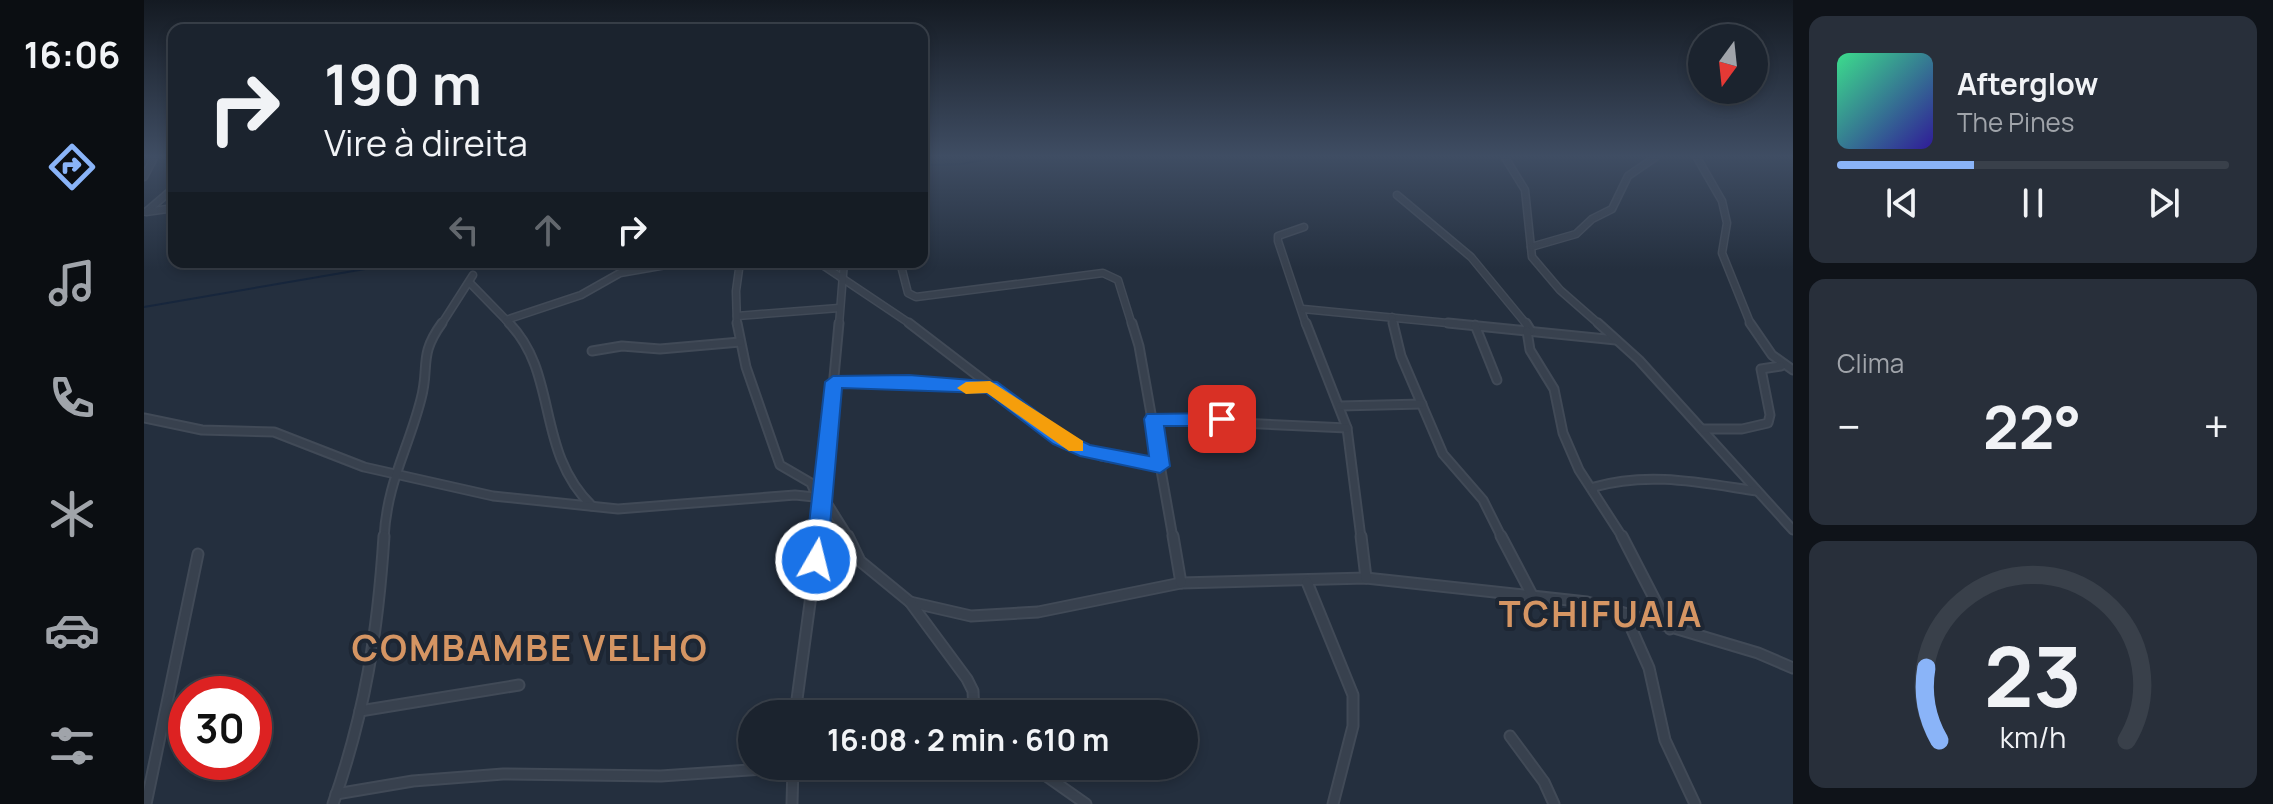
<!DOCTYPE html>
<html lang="pt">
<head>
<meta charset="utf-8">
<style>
  :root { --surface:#1b232e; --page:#282f3a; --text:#f1f3f6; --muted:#a0a4aa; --line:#39404a; --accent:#8ab4f8 }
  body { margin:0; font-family:Manrope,sans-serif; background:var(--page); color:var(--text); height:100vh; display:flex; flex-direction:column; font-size:30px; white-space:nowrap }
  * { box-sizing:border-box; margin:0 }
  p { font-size:26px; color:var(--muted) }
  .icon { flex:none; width:44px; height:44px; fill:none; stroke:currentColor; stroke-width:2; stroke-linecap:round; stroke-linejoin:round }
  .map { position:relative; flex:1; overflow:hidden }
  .panel { display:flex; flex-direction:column; gap:16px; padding:16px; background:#0f1319; width:480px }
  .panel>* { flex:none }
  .top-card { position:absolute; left:24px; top:24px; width:760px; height:244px; border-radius:16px; box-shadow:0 4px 12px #0003,0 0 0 2px var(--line); background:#1b232e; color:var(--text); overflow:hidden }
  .needle { width:52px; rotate:195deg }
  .controls { position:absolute; left:1544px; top:24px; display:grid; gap:16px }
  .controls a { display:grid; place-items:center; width:80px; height:80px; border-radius:50%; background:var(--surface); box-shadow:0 4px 12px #0003,0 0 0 2px var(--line); font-size:40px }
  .speed { position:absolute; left:24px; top:676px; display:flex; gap:16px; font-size:40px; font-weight:700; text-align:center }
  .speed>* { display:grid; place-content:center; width:104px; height:104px; border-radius:50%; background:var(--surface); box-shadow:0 4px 12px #0003,0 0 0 2px var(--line); line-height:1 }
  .speed .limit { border:12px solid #d22; background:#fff; color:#111 }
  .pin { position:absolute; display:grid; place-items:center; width:68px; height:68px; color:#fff; margin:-34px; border-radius:16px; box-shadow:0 4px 12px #0006 }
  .me { position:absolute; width:88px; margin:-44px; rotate:8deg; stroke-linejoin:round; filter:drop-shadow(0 0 6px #0008) }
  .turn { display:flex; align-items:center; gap:28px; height:168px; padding:0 24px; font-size:36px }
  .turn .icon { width:104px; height:104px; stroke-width:2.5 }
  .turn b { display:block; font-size:56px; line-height:68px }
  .lanes { display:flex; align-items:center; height:76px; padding:0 24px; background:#0003; justify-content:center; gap:40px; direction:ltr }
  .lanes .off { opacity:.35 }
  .big { font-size:60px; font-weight:700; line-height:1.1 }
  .panel .tile { flex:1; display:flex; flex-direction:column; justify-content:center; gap:12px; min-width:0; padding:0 28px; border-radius:16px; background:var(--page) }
  .panel .dial { align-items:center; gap:0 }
  .dial svg { height:208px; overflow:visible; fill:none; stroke:var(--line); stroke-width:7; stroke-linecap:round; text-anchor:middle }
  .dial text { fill:var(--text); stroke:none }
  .song { display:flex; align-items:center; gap:24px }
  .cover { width:96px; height:96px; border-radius:12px; background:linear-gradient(135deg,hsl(150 70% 55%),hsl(250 70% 35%)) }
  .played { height:8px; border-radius:4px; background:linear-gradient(90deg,var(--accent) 35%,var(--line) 35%) }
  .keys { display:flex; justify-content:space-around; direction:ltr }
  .heat { display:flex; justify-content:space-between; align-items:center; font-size:44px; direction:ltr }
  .trip { position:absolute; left:594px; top:700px; width:460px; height:80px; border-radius:40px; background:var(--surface); box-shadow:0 4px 12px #0003,0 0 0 2px var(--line); font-weight:700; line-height:80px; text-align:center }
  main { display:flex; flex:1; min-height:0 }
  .dock { display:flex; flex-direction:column; width:144px; justify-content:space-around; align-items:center; background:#0b0e12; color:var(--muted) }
  .dock .icon { width:56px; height:56px }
  .dock .on { color:var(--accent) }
  .dock b { font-size:36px; color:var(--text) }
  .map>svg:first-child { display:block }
</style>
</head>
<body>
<main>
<nav class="dock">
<b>16:06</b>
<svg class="icon on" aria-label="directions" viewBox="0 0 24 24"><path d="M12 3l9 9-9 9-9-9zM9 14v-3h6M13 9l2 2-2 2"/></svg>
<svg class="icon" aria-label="music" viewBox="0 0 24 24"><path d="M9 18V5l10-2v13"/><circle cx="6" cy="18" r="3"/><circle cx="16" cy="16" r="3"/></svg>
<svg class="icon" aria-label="phone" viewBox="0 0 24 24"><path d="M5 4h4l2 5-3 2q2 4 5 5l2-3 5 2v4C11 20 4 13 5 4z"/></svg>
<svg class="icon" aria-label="climate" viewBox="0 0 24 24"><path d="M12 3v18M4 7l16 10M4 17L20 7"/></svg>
<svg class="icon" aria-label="car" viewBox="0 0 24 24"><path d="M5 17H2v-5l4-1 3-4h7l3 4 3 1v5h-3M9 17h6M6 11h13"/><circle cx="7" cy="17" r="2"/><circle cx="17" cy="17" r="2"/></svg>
<svg class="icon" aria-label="filters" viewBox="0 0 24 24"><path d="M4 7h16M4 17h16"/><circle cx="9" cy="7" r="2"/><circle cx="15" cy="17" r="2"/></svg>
</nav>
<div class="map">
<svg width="1649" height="804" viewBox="0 0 1649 804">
  <rect width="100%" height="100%" fill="#242f3e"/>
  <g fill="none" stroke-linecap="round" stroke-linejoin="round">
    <g stroke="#17263c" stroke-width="2">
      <path d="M778 165 818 164 860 156"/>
      <path d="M0 307 262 262"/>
    </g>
    <defs>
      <g id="street-far2">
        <path d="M1360 156 1381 190 1388 257 1416 290 1456 325"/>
        <path d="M1552 156 1578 201 1583 223 1578 253 1607 325"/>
        <path d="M0 177 11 156"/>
        <path d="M1253 195 1327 257 1383 325"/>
        <path d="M3 211 30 188"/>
        <path d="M2 212 30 208"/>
        <path d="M1160 227 1134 236V241L1162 325"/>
        <path d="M1387 247 1432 234 1448 219 1468 209 1484 176 1513 156"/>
        <path d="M674 262 768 325"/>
        <path d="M756 262 764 293 772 297 959 273 974 280 988 325"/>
        <path d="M327 284 367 325"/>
        <path d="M1159 309 1324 325"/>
        <path d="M593 316 695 308"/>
        <path d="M1248 317 1250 325"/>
        <path d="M362 320 437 295 476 273 539 262"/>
        <path d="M297 325 329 275"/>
        <path d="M593 325 592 291 596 262"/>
        <path d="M695 325 700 262"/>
      </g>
      <g id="street-far1">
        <path d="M365 323C415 374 391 451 448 506"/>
        <path d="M593 323 602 367 636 465 667 483 673 497"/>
        <path d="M765 323 916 439 957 456 1016 466"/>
        <path d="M988 323 995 346 1029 538"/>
        <path d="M1162 323 1203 428 1217 538"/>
        <path d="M1249 323 1257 356 1299 454 1339 500 1358 538"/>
        <path d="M1304 323 1472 340"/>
        <path d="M1382 323 1387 331"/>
        <path d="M1454 323 1495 360 1649 530"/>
        <path d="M1606 323 1628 355 1649 370"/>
        <path d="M1331 325 1353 380"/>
        <path d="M1383 331 1386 350 1410 389 1419 433 1435 470 1479 538"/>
        <path d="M448 351 478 346 516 349 596 342"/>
        <path d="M689 382 765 381 846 387"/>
        <path d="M1196 406 1278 404"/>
        <path d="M0 418 58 430 130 432 220 467 349 496 474 509 651 495 680 498 705 538"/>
        <path d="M1009 419 1203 428"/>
        <path d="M1558 429H1598L1624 423 1626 415 1617 369 1637 366"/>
        <path d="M1449 491 1450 487C1505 471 1558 483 1613 491"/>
        <path d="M240 538C243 482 264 450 277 399 286 366 274 356 298 323"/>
        <path d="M675 538 695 323"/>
      </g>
      <g id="street">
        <path d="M704 536 716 561 766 602 827 616 894 612 1037 583 1222 578 1443 602 1614 653 1649 668"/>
        <path d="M1029 536 1037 583"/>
        <path d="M1217 536 1222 578"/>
        <path d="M1357 536 1388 595"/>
        <path d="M1478 536 1526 629"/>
        <path d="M1163 582 1209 695V726L1189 804"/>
        <path d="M766 602 823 679 829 691 830 714"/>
        <path d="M1481 614 1505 668 1521 740 1551 804"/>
        <path d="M216 711 375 685"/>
        <path d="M651 714 675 536"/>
        <path d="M1366 736 1400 782 1410 804"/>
        <path d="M888 766 942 804"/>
        <path d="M192 794 269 781 359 774 517 776 649 767"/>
        <path d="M2 804 54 554"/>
        <path d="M189 804C221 713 234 631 240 536"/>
        <path d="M648 804 649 766"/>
      </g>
    </defs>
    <use href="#street-far2" stroke="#414a57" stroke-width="9"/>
    <use href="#street-far1" stroke="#414a57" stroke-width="11"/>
    <use href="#street" stroke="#414a57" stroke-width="13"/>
    <use href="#street-far2" stroke="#38414e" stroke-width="6"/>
    <use href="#street-far1" stroke="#38414e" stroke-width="7"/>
    <use href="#street" stroke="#38414e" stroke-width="9"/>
  </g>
  <linearGradient id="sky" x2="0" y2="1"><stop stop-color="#141a22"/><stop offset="0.58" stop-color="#3f4d63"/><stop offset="1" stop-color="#3f4d63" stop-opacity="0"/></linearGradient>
  <rect width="1649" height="269" fill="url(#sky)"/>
  <path fill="#1a73e8" stroke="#114b97" stroke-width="2" d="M765 375 853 382 923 434 946 445 1005 456 1000 419 1003 414 1078 413 1087 419 1078 426H1020L1026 466 1016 473 936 456 909 444 842 393 698 388 683 560 680 566H664L661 560 681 382 689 376Z"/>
  <path fill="#f59e0b" d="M846 381 939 441V451H925L843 393 822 394 813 388 822 382Z"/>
  <g text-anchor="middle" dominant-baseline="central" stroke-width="8" stroke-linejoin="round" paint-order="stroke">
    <g font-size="36" font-weight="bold" letter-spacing="2" fill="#d59563" stroke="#1d2633">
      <text x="1457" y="613">TCHIFUAIA</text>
      <text x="386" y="647">COMBAMBE VELHO</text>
    </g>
  </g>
</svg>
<div class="controls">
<a><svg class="needle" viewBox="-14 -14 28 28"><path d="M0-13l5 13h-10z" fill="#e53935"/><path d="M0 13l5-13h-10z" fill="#a0a4aa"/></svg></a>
</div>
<div class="speed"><div class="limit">30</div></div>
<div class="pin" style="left:1078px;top:419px;background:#d93025"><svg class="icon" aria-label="arrive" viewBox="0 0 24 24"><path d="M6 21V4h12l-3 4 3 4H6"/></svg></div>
<svg class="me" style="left:672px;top:560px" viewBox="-20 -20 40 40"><circle r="17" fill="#1a73e8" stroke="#fff" stroke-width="3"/><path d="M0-11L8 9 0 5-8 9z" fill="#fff"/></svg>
<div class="trip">16:08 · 2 min · 610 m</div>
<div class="top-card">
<div class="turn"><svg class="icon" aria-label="right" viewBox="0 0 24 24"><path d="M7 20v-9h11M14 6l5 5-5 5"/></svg><div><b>190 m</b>Vire à direita</div></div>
<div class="lanes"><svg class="icon off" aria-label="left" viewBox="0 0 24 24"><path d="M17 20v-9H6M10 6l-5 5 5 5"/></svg><svg class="icon off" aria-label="ahead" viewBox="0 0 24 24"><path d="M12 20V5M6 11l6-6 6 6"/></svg><svg class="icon" aria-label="right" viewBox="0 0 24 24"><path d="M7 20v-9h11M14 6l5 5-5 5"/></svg></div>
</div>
</div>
<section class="panel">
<div class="tile">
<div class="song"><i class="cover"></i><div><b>Afterglow</b><p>The Pines</p></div></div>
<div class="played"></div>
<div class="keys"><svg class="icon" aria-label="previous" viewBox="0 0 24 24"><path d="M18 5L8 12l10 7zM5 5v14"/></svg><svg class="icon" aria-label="pause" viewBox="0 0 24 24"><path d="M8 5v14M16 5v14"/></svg><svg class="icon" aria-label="next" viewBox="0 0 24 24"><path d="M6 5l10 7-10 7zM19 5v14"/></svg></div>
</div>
<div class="tile"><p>Clima</p>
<div class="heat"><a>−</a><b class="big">22°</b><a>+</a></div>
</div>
<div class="tile dial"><svg viewBox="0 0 100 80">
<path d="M14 69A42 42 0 1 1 86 69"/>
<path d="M14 69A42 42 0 0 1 9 41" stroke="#8ab4f8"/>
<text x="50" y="56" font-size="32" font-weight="700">23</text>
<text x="50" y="72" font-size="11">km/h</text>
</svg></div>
</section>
</main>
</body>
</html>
